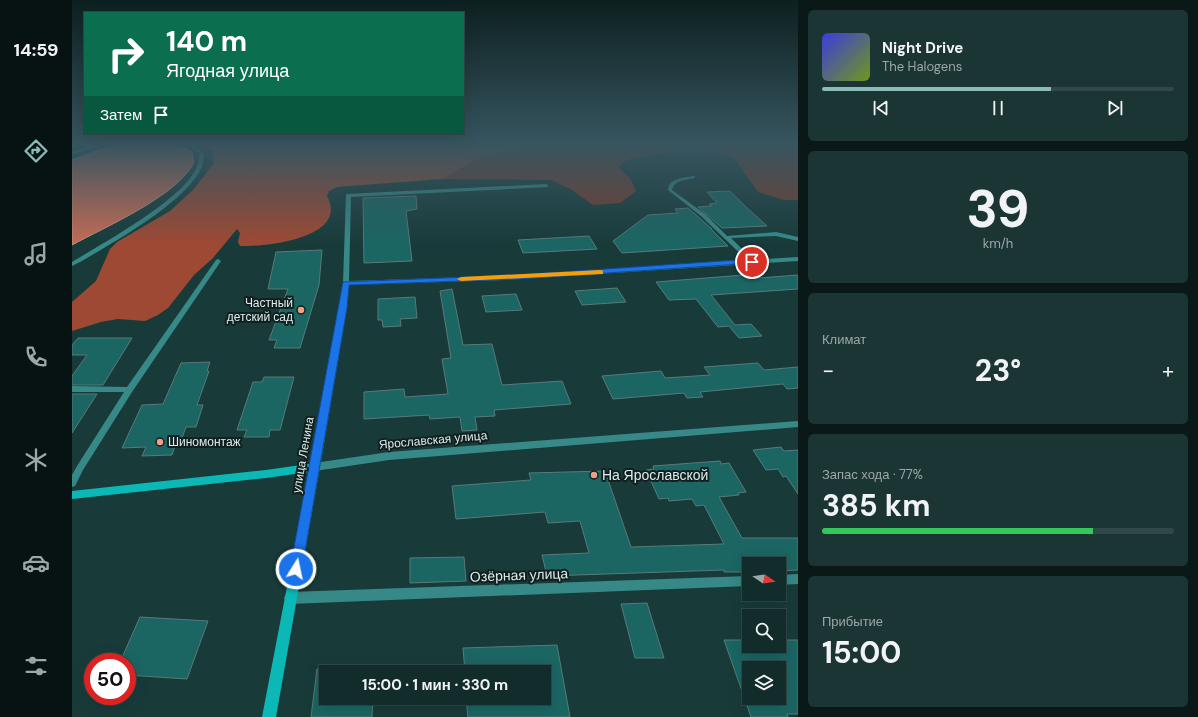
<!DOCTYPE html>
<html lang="ru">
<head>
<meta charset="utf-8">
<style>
  :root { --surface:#122c2c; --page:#1b3434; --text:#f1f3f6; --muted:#9ca7a9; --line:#314848; --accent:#8bbbb9 }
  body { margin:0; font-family:"DM Sans",sans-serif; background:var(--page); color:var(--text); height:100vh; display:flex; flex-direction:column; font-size:15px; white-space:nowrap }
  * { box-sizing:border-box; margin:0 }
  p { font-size:13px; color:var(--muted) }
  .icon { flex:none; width:22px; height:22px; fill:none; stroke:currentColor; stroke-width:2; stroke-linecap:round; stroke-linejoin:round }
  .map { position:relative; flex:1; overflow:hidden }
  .side { display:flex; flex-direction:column; gap:10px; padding:10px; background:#0a1818; width:400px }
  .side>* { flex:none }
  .banner { position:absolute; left:12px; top:12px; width:380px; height:122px; border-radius:0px; box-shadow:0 4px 16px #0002,0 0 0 1px var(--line); background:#0b6e4f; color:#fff; overflow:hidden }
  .needle { width:26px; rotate:103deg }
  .fabs { position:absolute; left:670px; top:557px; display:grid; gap:8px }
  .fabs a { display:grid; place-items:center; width:44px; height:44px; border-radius:0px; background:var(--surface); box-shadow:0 4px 16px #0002,0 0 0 1px var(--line); font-size:20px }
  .speed { position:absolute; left:12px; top:653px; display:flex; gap:8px; font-size:20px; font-weight:700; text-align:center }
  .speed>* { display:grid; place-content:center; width:52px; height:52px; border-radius:50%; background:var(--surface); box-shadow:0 4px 16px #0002,0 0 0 1px var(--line); line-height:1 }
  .speed .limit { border:6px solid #d22; background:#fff; color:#111 }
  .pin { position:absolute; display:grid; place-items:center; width:34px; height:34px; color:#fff; margin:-17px; border:2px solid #fff; border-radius:50%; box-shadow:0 1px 4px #0007 }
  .me { position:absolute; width:44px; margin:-22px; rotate:10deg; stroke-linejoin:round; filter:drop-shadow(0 0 3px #0008) }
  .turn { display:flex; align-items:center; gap:14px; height:84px; padding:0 16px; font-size:18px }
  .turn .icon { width:52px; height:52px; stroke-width:2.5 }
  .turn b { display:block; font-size:28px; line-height:34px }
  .then { display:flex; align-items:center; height:38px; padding:0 16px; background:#0003; gap:8px; font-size:15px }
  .big { font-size:30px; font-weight:700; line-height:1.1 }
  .side .widget { flex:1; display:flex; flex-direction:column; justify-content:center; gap:6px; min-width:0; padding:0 14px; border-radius:6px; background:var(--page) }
  .side .dial { align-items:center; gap:0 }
  .dial b { font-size:52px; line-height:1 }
  .song { display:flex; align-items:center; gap:12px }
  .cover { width:48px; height:48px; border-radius:6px; background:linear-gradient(135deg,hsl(240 70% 55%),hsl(80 70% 35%)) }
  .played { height:4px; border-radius:2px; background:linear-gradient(90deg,var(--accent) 65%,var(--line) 65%) }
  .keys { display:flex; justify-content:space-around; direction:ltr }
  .heat { display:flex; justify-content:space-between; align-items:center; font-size:22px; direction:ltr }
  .charge { height:6px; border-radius:3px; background:linear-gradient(90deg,#34c759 77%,var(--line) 0) }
  .trip { position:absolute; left:247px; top:665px; width:232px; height:40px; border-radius:0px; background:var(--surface); box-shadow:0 4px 16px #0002,0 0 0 1px var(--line); font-weight:700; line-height:40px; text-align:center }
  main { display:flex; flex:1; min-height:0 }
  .dock { display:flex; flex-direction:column; width:72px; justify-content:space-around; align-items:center; background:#071212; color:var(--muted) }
  .dock .icon { width:28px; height:28px }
  .dock .active { color:var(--accent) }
  .dock b { font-size:18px; color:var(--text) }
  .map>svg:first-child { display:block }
</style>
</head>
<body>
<main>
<nav class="dock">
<b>14:59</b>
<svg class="icon active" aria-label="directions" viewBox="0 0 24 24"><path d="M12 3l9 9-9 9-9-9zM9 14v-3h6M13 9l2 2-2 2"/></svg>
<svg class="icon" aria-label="music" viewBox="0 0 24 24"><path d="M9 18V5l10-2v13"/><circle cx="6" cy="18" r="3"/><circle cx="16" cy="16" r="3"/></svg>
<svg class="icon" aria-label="phone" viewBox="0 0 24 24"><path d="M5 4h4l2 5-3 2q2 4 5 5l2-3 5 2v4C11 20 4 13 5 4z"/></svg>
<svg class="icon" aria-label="climate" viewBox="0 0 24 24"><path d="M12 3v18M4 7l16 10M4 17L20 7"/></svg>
<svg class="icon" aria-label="car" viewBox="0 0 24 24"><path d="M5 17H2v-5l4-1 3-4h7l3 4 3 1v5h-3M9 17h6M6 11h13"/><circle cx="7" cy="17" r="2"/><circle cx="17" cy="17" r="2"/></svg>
<svg class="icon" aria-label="filters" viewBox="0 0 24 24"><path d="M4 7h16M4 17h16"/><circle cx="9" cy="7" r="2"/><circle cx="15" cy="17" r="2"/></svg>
</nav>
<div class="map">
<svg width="726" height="717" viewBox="0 0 726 717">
  <rect width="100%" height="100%" fill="#183b3a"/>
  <path fill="#783c2d" d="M454 143H726V200H712L686 192 662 158 642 151H607L557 159 546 167 558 178 564 191 548 203 521 205 500 190 479 180 370 179 407 158 450 148Z"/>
  <path fill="#9d4934" d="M119 143H454L450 148 407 158 370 179 265 187 257 191 255 196C278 238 193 247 168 246L166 242 168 233 165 229 141 258 122 275 96 308 86 315 73 321 46 319 29 322 0 331V302L24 281 38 249 45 242 98 211 121 190 142 163 140 150Z"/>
  <path fill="#c36b55" stroke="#ca9282" d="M46 143H96L114 148 120 152 122 162C107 195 33 227 0 245V160Z"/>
  <g fill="#1b6563" stroke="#577b79" fill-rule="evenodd">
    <path d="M658 191 674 207 695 226 650 228 626 207 640 206 637 204 645 203 635 192Z"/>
    <path d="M344 196 345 209 334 211 340 261 292 263 291 198Z"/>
    <path d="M616 208 640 229H639L656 246 550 253 541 241 576 215 606 213 603 209Z"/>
    <path d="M517 236 525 249 451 253 446 240Z"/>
    <path d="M250 250 247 285 228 348H202L205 340H197L216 289H196L204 252Z"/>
    <path d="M684 274 687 278 726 275V289L639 295 663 325 679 324 690 336 667 338 657 326 646 327 624 299 597 300 584 282Z"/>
    <path d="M545 288 554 302 510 305 503 291Z"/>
    <path d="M380 289 391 345 420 344 430 385 490 381 499 404 422 410 423 416 403 417 405 430 390 431 388 417 358 419 357 415 292 419V392L332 389 333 397 376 394 370 359 379 358 368 291Z"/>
    <path d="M444 294 450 310 414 312 410 296Z"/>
    <path d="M343 297 345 318 328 319 329 326 311 327 310 320H306V299Z"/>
    <path d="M6 338H60L31 385H0V376L15 355H0V345Z"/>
    <path d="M138 362 135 371H137L125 405H131L124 427H114L107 446H103L100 455 70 456 74 447 50 448 70 405 91 404 109 363Z"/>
    <path d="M686 363 692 370 726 367V388L715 389 711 384 628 392 631 397 615 398 612 393 541 399 530 376 589 371 593 378 638 375 632 367Z"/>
    <path d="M192 377H222L208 430H198L197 437H172L175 430H165L181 382H190Z"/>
    <path d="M0 394H25L0 433Z"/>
    <path d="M709 447 712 451 726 450V494L714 476 711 477 706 469 694 470 681 450Z"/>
    <path d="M648 461 649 464 657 463 674 492 666 493 667 495 647 497 670 538H726V570L707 571V564H678L677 563V572H652V570L475 576 470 555 517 553 508 521 476 523 473 512 384 519 380 486 459 480 457 473 533 471 559 547 652 544 632 505 624 506 620 499 597 501 596 498 587 499 574 470 582 469 581 466Z"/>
    <path d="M392 557 394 581 338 583V558Z"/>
    <path d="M575 603 592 658H563L549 604Z"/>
    <path d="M68 617 136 621 115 679 55 675V662H48Z"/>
    <path d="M652 640H677V646H711L709 640H726V714H715L716 717H679ZM677 668H707V698H677Z"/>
    <path d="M485 645 498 717H396L394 698H472V672H393L391 648Z"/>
    <path d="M245 669H303V672H254V698H301L300 717H239Z"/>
  </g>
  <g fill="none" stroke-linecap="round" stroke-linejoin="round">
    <g fill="#368987" fill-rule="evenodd">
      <path d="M30 143H38L0 154V152Z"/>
      <path d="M108 143 119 144 132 154C131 159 131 165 129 169 113 200 57 233 27 251 18 256 9 262 0 266V262C30 244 60 227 88 206 101 196 116 184 124 169 126 165 127 159 128 154L117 146Z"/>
      <path d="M621 176H623V178C614 180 602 180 600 190L633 214 655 236 704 232 726 237V241L704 236 659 238 683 262 680 264 678 263 629 216 596 190C597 178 611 178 621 176Z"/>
      <path d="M146 259 149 261 60 392 11 470 3 486 0 487V475L5 466 52 392H0V386L55 387 144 260Z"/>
    </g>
    <g fill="#368987" fill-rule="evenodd">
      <path d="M474 184 476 185V187L279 197 277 281 433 276 726 257V261L433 280 277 285 275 308 249 462 317 452 726 421V427L317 460 243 471 240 470 238 467 267 308 271 283 274 194Z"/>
      <path d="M726 574V584L707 585V575Z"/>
      <path d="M677 576V586L218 604 214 602 212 598 214 594 218 592Z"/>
    </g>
    <path fill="#0bb8b5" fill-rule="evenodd" d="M243 463 246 464 248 467 204 717H190L237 472 194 478 0 499V491L194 470Z"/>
  </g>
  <linearGradient id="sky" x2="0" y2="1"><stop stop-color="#0d2020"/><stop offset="0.59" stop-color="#375560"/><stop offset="1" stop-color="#375560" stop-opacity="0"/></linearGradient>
  <rect width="726" height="244" fill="url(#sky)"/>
  <path fill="#1a73e8" stroke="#114b97" d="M680 259 684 262 683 263 446 279 277 285 275 308 230 569 229 573 224 575 219 573 218 569 271 282 446 275Z"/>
  <path fill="#f59e0b" d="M529 270 531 271V274L389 281 385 279 389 277Z"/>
  <g fill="#f49e88" stroke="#111f1f" stroke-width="1.5">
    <circle cx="229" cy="310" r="4"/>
    <circle cx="88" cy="442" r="4"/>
    <circle cx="522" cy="475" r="4"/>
  </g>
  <g text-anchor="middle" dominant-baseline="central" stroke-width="4" stroke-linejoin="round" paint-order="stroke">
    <g font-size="12" fill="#d9eceb" stroke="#111f1f" text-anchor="end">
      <text x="221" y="303">Частный<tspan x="221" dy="14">детский сад</tspan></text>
      <text x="96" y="442" text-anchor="start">Шиномонтаж</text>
    </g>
    <g font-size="12" fill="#d9eceb" stroke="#111f1f">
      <text transform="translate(361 440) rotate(-5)">Ярославская улица</text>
      <text transform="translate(231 455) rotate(-80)">улица Ленина</text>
    </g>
    <g font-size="14" fill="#d9eceb" stroke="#111f1f" text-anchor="start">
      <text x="530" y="475">На Ярославской</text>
    </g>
    <g font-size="14" fill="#d9eceb" stroke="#111f1f">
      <text transform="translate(447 575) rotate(-2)">Озёрная улица</text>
    </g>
  </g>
</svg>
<div class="fabs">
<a><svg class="needle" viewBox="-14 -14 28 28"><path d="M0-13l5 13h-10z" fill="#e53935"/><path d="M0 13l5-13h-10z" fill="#9ca7a9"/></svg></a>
<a><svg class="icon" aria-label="search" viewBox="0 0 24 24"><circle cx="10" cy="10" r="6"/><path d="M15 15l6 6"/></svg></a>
<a><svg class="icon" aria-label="layers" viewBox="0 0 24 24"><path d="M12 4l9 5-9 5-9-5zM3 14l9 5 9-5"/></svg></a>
</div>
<div class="speed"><div class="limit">50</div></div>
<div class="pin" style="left:680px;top:262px;background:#d93025"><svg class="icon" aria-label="arrive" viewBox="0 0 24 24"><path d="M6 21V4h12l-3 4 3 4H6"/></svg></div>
<svg class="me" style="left:224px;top:569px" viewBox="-20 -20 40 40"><circle r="17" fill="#1a73e8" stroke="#fff" stroke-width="3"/><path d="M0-11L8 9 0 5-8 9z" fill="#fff"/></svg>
<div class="trip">15:00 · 1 мин · 330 m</div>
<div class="banner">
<div class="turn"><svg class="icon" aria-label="right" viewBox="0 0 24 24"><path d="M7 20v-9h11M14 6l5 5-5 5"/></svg><div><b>140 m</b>Ягодная улица</div></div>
<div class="then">Затем<svg class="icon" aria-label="arrive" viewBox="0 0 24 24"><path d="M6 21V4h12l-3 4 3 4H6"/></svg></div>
</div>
</div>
<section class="side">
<div class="widget">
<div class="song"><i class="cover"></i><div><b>Night Drive</b><p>The Halogens</p></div></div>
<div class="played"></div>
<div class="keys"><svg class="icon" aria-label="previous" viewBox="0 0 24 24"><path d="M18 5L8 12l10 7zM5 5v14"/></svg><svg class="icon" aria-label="pause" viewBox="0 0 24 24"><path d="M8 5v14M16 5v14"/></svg><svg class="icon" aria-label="next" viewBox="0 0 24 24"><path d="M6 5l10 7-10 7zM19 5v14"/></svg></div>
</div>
<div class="widget dial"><b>39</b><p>km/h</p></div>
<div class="widget"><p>Климат</p>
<div class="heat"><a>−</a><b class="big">23°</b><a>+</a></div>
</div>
<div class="widget"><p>Запас хода · 77%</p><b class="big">385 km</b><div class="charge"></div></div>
<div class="widget"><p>Прибытие</p><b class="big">15:00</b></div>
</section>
</main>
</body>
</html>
